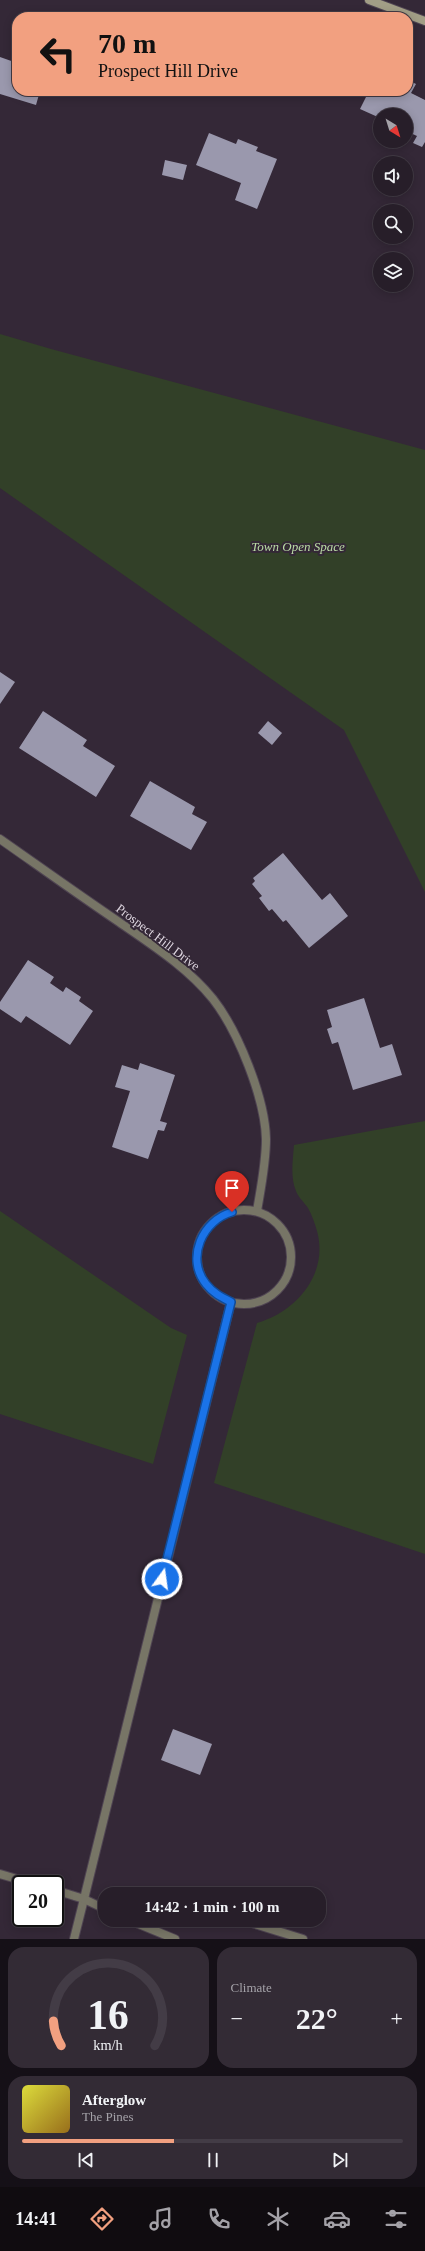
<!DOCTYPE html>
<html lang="en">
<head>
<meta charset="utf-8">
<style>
  :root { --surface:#271e29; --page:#332b35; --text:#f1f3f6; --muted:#a4a2a8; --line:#433c46; --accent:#f2a080 }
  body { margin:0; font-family:Georgia,serif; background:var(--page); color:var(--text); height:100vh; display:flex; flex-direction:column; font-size:15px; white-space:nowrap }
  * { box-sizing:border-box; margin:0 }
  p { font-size:13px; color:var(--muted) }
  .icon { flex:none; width:22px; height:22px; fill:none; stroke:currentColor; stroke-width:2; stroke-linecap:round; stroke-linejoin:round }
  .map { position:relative; height:1939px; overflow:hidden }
  .sheet { display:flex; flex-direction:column; gap:8px; padding:8px; background:#151017; flex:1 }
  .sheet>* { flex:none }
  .guide { position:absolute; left:12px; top:12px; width:401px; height:84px; border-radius:16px; box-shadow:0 2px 10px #0003,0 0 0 1px var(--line); background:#f2a080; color:#111; overflow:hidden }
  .needle { width:26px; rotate:142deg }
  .fabs { position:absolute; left:373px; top:108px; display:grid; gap:8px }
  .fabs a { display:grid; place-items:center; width:40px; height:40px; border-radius:50%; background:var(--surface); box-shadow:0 2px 10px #0003,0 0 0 1px var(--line); font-size:20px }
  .speed { position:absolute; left:12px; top:1875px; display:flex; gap:8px; font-size:20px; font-weight:700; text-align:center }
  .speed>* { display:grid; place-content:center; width:52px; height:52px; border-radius:50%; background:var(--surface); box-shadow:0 2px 10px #0003,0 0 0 1px var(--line); line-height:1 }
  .speed .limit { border:2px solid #111; border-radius:6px; background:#fff; color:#111 }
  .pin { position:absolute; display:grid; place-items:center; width:34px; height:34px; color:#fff; margin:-41px -17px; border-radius:50% 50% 50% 0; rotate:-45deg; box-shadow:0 0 4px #0007 }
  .pin .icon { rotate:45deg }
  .me { position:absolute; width:44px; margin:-22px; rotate:14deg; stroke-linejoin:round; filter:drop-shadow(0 0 3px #0008) }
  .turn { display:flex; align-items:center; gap:14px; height:84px; padding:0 20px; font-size:18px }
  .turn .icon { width:52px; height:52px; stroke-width:2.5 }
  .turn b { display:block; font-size:28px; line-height:34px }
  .big { font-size:30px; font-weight:800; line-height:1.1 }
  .sheet .tile { flex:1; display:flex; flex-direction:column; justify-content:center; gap:6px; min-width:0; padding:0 14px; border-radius:16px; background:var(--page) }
  .sheet .dial { align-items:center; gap:0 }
  .dial svg { height:104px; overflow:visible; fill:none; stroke:var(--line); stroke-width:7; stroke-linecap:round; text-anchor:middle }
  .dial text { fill:var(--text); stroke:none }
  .song { display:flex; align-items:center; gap:12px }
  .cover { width:48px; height:48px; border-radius:6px; background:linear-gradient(135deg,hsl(60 70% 55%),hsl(40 70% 35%)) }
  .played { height:4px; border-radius:2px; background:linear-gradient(90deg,var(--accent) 40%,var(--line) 40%) }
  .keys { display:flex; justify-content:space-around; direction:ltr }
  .heat { display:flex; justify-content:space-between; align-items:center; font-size:22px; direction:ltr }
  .sheet .tiles { flex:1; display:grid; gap:8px; grid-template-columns:1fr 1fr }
  .tile:last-child { grid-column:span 2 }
  .trip { position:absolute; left:98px; top:1887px; width:228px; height:40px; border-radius:16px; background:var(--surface); box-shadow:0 2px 10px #0003,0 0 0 1px var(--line); font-weight:800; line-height:40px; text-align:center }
  .dock { display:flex; height:64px; justify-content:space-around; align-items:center; background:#100c10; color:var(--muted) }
  .dock .icon { width:28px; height:28px }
  .dock .on { color:var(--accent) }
  .dock b { font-size:18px; color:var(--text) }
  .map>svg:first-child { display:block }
</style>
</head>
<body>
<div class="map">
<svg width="425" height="1939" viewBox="0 0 425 1939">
  <rect width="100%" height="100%" fill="#342837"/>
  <g fill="#324028">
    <path d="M0 334 51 349 425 450V892L344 730 0 488Z"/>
    <path d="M425 1121V1554L214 1483 257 1323C296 1312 329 1274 317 1231 315 1224 312 1215 308 1208 304 1202 298 1197 296 1191 290 1177 293 1159 294 1145Z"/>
    <path d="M0 1211 171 1328 187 1335 153 1464 0 1414Z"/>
  </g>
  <g fill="#9a98ad">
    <path d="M0 57 17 63V91H40L36 105 0 94Z"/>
    <path d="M408 80 416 84 411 93 425 100V142L422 147 413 143 417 136 406 131V115H380V118L360 109 369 91H408Z"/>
    <path d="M209 133 236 144 238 139 258 147 256 151 277 159 257 209 235 200 241 183 196 165Z"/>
    <path d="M165 160 187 165 183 180 162 175Z"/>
    <path d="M0 672 15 682 0 704Z"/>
    <path d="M43 711 87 740 83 746 115 766 96 797 19 748Z"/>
    <path d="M268 721 282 733 272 745 258 733Z"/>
    <path d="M150 781 195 807 192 814 207 822 191 850 130 816Z"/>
    <path d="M283 853 322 900 330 893 348 916 309 948 286 920 283 922 272 909 269 911 259 898 262 896 252 884 255 881 253 878Z"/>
    <path d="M28 960 54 977 50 983 63 992 66 987 81 997 79 1001 93 1011 70 1045 26 1016 21 1023 0 1009V1002Z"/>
    <path d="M364 998 380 1048 392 1044 402 1075 353 1090 338 1042 332 1044 327 1029 332 1027 327 1010Z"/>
    <path d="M140 1063 175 1075 160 1121 167 1123 164 1131 158 1130 148 1159 112 1147 130 1091 115 1087 122 1065 138 1070Z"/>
    <path d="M173 1729 212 1744 200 1775 161 1760Z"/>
  </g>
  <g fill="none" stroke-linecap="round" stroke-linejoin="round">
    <defs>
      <path id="service" d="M84 1899 231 1302"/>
      <g id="minor">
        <path d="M0 839C40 867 79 895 119 922 152 945 187 967 213 999 238 1031 265 1098 266 1139 266 1163 261 1187 257 1211"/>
        <circle cx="244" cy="1257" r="47"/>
        <path d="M0 1874 34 1884"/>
        <path d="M55 1890 84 1899 74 1939"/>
        <path d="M84 1899 105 1909"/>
        <path d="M129 1920 175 1939"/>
        <path d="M242 1920 303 1939"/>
      </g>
      <path id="secondary" d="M369 0 425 21"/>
    </defs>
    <use href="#service" stroke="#4f4452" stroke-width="10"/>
    <use href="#minor" stroke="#4f4452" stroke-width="10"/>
    <use href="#secondary" stroke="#4f4452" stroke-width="10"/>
    <use href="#service" stroke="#777566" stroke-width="8"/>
    <use href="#minor" stroke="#777566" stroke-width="8"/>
    <use href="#secondary" stroke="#a29e86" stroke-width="8"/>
  </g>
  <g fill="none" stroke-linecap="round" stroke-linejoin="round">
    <defs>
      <path id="route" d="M162 1579 231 1302C221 1297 213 1293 206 1284 185 1258 203 1220 232 1212"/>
    </defs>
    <use href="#route" stroke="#114b97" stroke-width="10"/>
    <use href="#route" stroke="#1a73e8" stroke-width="7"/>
  </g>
  <g text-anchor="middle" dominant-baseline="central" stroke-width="4" stroke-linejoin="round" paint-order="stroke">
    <g font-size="13" font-style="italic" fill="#badba5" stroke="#342837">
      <text x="298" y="546">Town Open Space</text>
    </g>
    <g font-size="13" fill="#ded6e0" stroke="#342837">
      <text transform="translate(158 937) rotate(37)">Prospect Hill Drive</text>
    </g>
  </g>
</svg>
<div class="fabs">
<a><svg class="needle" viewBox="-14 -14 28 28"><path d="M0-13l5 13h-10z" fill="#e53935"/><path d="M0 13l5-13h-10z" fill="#a4a2a8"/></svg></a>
<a><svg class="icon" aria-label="sound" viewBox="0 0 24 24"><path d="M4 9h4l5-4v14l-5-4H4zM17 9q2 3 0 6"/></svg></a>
<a><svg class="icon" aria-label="search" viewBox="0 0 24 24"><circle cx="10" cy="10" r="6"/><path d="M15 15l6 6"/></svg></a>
<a><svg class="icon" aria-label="layers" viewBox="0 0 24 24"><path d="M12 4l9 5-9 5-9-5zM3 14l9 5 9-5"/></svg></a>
</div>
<div class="speed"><div class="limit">20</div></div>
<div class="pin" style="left:232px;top:1212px;background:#d93025"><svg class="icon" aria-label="arrive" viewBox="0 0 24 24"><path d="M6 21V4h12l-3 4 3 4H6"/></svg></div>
<svg class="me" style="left:162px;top:1579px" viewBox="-20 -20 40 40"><circle r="17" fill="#1a73e8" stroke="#fff" stroke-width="3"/><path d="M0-11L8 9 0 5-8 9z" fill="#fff"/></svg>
<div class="trip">14:42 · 1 min · 100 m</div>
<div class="guide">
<div class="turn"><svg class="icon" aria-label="left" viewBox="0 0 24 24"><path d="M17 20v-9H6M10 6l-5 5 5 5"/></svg><div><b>70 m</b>Prospect Hill Drive</div></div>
</div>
</div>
<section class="sheet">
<div class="tiles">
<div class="tile dial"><svg viewBox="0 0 100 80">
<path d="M14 69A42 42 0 1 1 86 69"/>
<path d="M14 69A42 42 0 0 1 8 50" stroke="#f2a080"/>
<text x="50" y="56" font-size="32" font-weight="700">16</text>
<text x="50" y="72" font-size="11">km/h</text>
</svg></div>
<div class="tile"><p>Climate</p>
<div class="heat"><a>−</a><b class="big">22°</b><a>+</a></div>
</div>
<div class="tile">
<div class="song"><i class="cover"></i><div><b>Afterglow</b><p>The Pines</p></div></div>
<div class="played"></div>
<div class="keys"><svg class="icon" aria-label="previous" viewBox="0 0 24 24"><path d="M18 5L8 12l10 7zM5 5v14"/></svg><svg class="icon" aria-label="pause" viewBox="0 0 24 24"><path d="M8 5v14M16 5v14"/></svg><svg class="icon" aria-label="next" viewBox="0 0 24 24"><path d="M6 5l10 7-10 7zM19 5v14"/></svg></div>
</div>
</div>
</section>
<nav class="dock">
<b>14:41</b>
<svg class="icon on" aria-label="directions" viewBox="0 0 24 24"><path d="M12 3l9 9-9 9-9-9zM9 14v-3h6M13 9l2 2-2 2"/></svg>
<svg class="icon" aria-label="music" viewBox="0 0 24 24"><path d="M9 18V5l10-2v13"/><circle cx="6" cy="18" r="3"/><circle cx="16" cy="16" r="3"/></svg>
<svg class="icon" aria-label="phone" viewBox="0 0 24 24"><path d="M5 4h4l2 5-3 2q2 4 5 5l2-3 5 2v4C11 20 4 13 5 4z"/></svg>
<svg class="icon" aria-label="climate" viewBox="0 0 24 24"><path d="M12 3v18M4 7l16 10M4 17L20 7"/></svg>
<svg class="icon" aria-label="car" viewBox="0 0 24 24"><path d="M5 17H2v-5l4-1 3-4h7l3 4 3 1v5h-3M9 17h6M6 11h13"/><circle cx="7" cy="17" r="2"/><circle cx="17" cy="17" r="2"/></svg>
<svg class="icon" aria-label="filters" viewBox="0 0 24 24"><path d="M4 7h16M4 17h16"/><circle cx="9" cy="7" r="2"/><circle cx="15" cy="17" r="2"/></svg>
</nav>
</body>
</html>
